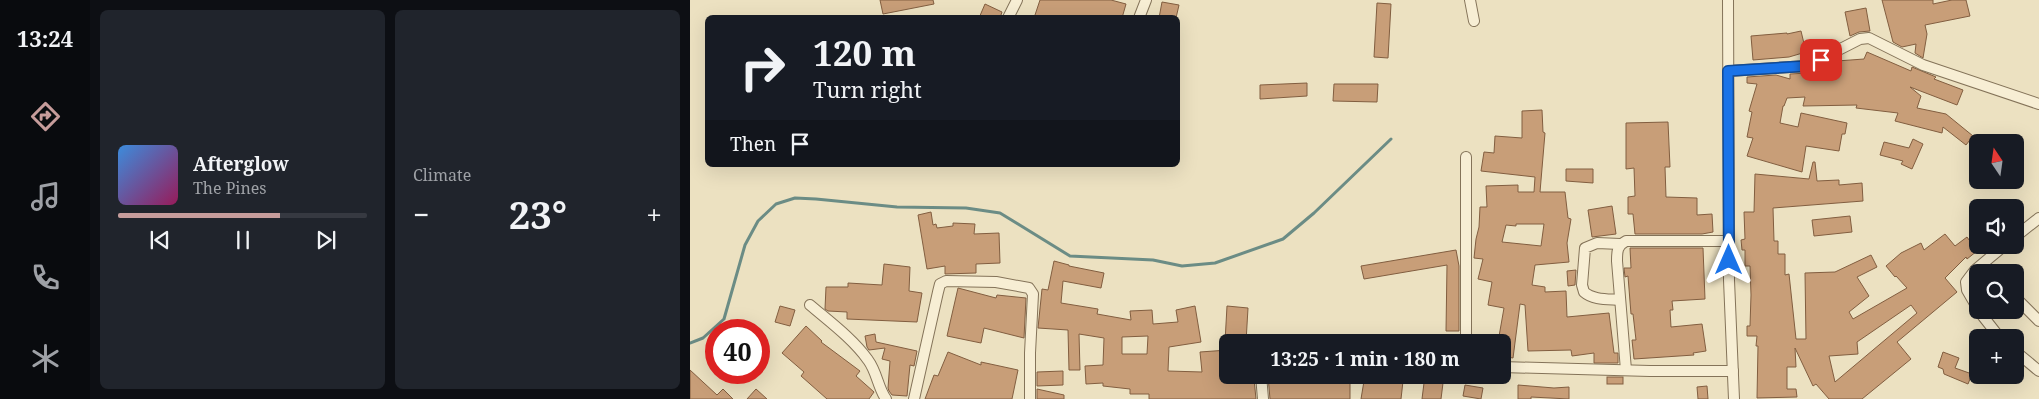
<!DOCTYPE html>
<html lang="en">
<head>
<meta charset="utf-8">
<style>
  :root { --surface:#171b24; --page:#20242c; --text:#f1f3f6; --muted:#9ea1a6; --line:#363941; --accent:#c69c9b }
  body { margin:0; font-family:"Noto Serif",serif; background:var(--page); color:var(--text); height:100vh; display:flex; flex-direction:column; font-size:19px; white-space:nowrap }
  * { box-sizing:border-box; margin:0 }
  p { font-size:16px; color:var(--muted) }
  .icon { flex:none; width:28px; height:28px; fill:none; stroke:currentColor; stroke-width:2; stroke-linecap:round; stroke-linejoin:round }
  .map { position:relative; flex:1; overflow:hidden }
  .panel { display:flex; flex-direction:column; gap:10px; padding:10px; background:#0d0f14; width:600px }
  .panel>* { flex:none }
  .top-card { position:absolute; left:15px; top:15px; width:475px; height:152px; border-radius:8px; box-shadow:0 5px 20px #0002; background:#171b24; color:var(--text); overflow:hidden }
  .needle { width:32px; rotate:347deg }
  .controls { position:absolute; left:1279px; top:134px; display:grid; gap:10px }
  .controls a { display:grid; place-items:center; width:55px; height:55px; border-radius:8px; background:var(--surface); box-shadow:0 5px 20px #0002; font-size:25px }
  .speed { position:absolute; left:15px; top:319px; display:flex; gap:10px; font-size:25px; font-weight:700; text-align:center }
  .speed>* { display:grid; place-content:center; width:65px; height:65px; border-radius:50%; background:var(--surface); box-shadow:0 5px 20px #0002; line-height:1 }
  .speed .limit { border:8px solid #d22; background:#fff; color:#111 }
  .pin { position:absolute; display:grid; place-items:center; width:42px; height:42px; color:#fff; margin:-21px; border-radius:10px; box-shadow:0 2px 8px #0006 }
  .me { position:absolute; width:55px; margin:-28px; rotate:0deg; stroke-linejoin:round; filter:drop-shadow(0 0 4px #0008) }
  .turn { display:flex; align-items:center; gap:18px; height:105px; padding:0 25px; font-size:22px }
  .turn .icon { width:65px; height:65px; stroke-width:2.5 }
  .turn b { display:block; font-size:35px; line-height:42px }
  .then { display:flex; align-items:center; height:48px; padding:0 25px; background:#0003; gap:10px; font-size:19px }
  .big { font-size:38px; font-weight:700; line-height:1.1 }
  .panel .widget { flex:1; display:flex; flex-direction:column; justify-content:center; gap:8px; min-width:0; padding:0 18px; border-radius:8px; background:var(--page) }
  .song { display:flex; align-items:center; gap:15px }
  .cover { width:60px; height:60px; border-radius:8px; background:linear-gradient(135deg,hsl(210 70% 55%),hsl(330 70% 35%)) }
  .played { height:5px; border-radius:2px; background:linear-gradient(90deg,var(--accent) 65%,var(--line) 65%) }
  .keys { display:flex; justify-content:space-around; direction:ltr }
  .heat { display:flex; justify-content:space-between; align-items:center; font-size:28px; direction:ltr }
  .panel .tiles { flex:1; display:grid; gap:10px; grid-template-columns:repeat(2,1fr) }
  .trip { position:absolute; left:529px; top:334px; width:292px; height:50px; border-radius:8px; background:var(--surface); box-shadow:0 5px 20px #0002; font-weight:700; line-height:50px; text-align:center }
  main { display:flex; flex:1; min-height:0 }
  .tab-bar { display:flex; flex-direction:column; width:90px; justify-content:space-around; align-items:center; background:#090b0e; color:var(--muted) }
  .tab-bar .icon { width:35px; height:35px }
  .tab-bar .active { color:var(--accent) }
  .tab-bar b { font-size:22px; color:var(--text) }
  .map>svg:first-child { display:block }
</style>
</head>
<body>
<main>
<nav class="tab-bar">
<b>13:24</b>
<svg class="icon active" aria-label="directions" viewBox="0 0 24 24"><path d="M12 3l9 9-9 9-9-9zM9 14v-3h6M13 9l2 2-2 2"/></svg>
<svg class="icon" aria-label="music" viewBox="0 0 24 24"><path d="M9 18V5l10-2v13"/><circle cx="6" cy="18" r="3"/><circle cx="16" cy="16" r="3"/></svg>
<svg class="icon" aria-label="phone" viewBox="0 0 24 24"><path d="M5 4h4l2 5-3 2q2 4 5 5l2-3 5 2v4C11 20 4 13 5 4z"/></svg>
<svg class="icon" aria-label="climate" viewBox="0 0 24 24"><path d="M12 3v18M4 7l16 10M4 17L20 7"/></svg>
</nav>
<section class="panel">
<div class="tiles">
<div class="widget">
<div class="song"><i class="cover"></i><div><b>Afterglow</b><p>The Pines</p></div></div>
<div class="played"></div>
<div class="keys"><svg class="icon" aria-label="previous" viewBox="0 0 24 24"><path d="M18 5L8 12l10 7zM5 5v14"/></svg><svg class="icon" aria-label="pause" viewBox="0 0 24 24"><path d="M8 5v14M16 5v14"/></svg><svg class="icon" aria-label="next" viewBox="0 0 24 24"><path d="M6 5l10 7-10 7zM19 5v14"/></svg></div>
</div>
<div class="widget"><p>Climate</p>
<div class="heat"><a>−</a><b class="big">23°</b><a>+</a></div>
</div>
</div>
</section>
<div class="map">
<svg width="1349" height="399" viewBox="0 0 1349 399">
  <rect width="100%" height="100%" fill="#ece1c1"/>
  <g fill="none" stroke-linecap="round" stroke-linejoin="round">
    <path stroke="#6b8c85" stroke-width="3" d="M0 343 13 338 34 319 55 245 68 221 86 204 105 198 126 199 207 207 276 208 310 213 380 256 463 260 492 266 525 263 593 239 624 213 701 139"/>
  </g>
  <g fill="#c89e78" stroke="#825e40" fill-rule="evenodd">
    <path d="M190 0H243L244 4 193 14Z"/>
    <path d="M350 0H421L436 4 432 18H344Z"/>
    <path d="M1192 0H1243V4L1262 0H1276L1280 16 1235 25 1237 34 1233 58 1225 53 1226 44 1212 47 1203 42Z"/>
    <path d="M472 2 489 5 486 18H469Z"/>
    <path d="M687 3 701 4 698 58 684 57Z"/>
    <path d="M295 4 312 12 310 18H289Z"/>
    <path d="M1176 8 1180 31 1169 32 1160 36 1155 12Z"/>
    <path d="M1111 31 1116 52 1099 57 1063 60 1061 36 1097 33V34Z"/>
    <path d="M1177 52 1221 71 1222 67 1246 77 1244 79 1273 90 1267 105 1220 87 1231 96 1227 108 1256 114 1283 136 1276 145 1253 127 1252 133 1205 121 1208 113 1166 108 1167 105 1113 106 1115 97 1097 98 1094 106H1093L1090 123 1108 127 1111 113 1157 123 1155 134H1152L1149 151 1116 146 1112 172 1057 156 1063 138 1057 137 1062 112 1059 111 1067 84 1057 83V77L1086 75 1100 79V74L1118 73V75L1148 72 1147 61 1174 59Z"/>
    <path d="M617 83V96L570 99V85Z"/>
    <path d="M644 84H688L687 102 643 101Z"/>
    <path d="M852 110 853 132 855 133 850 192H875L878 218 881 219 877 243 879 262 845 265 842 285 855 287V292L876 291 877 317 919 313 924 353H928V363H904V353L882 356 881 350 838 351 835 305 830 304 823 358 812 356V342H808L814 308 798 305 802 282 788 279 793 259 784 258 786 239 789 227 790 207H797L796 186 828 185V192H844L845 177 791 171 794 152 804 153 805 136 832 138V111ZM826 224H854L851 246 812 242 816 225 826 226Z"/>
    <path d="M978 122 980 167H975L976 197 1007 198V215L1022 214 1023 232 1012 234H945L943 214H938V197L945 196 944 168 936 169V123Z"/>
    <path d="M1223 139 1233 144 1222 169 1211 164 1213 161 1190 155 1194 142 1219 148Z"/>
    <path d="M1123 162H1125L1127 181 1149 180V185L1172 183 1173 201 1083 208 1084 241H1088V254H1095V275L1099 274 1106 339H1116L1115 273 1145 272 1181 255 1187 267 1167 277 1179 296 1159 312 1163 319 1217 288 1206 276 1205 277 1196 266 1211 253 1231 243 1234 250 1255 234 1265 246 1277 237 1287 251 1277 259 1276 257 1255 278 1267 292 1207 342 1221 359 1172 399H1139L1126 384 1123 386 1105 348 1106 367H1097V389H1106L1107 397 1067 398 1068 346H1066L1067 336H1057V326H1060L1061 295 1060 266H1055V250H1052L1051 240 1055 239 1054 212H1064L1065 174 1119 179ZM1221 305 1227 313 1145 382 1139 356 1168 354 1167 342Z"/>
    <path d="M876 169H903V183L876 181Z"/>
    <path d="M922 206 926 234 902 237 898 210Z"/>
    <path d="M241 212 243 225 246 224 247 228 263 226V223L285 224 284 234 309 233 310 263 286 264V273L255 274V266L237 269 228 215Z"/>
    <path d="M1160 216 1162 232 1124 236 1122 220Z"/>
    <path d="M940 248H1013L1015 299 982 301 983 310H980L981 327 1012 324 1016 351 1003 353 1004 355 944 359 942 340H946L943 314H941L938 276 935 277 934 268H941Z"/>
    <path d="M766 250 769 266V331H756L757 265 674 279 671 266Z"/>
    <path d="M364 261 379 265V266L414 273 411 288 373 281 371 303 408 309 407 314 441 320 440 311 462 310 463 324 488 322 486 310 505 306 511 342 479 347 478 371 512 372 510 352 538 350V378L564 379 566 399H459V394H440V389L413 386V383L396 384 395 366 413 365 414 338 389 334 390 370H379L378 330 348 328 352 289 358 290ZM458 336 457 354H432V337Z"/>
    <path d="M194 264 220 267 219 291 232 293 227 322 157 319V312L138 311 135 309 136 287H158V283L192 285Z"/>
    <path d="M886 270 885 285 878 286 877 271Z"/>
    <path d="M268 288 306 298 307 295 336 298 334 338 294 328 291 343 257 336Z"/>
    <path d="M90 306 105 310 100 326 85 322Z"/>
    <path d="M537 306 558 308 556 342H535Z"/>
    <path d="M116 326 132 341 131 342 170 371 166 376 184 392 179 399H137L111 376 114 372 92 353Z"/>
    <path d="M185 334 186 342 227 351 224 366 220 365 217 396 202 395 199 391 198 388 200 361 192 359 195 348 179 350 177 347 175 336Z"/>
    <path d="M258 352 291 365V362L328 370 322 399H235L244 375 248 376Z"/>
    <path d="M1253 352 1269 358 1265 368 1282 374 1278 384 1254 374 1253 369 1248 367Z"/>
    <path d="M0 370 27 395 33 389 43 399H0Z"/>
    <path d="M373 371V385L347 386V372Z"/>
    <path d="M598 375 660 377V399H580L578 376 598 378Z"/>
    <path d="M675 375 713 381 711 399H671Z"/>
    <path d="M735 375H754L751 399H732Z"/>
    <rect x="917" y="377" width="16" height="7"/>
    <path d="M775 385 793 388 791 399 773 396Z"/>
    <path d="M828 385 864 388 879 387V399L841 397V399H828Z"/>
    <path d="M1017 386 1018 399H1008L1007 387Z"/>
    <path d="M66 389 77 399H57Z"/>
    <path d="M347 389 374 395V399H347Z"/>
  </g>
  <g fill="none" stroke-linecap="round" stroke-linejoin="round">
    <defs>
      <g id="minor">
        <path d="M780 0 784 21"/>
        <path d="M1038 0 1039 280 1044 399"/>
        <path d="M318 18 327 0"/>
        <path d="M449 18 456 0"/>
        <path d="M1038 71 1117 66 1170 39 1179 38 1233 65 1349 104"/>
        <path d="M776 157V342"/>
        <path d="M1325 237 1349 218"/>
        <path d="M930 244 907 243 895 248 892 285 894 292C903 300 918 299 930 300"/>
        <path d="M1330 302 1349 321"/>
        <path d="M120 305C140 322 163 339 178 360 187 372 188 388 196 399"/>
        <path d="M1288 309 1277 290 1276 282 1285 270 1315 245"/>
        <path d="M1288 310 1310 338"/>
        <path d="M1325 351 1349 371"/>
        <path d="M812 367 960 371H1043"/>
        <path d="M936 370 927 261C927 251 927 246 936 241H1039"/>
        <path d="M571 375 573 399"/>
        <path d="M224 399 248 292 250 284 256 281 306 282 339 288 343 294 340 353V399"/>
      </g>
    </defs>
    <use href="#minor" stroke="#847359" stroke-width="12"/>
    <use href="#minor" stroke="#f7eed4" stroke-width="10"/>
  </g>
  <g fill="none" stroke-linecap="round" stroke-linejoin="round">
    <defs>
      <path id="route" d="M1039 260 1038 71 1117 66 1131 60"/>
    </defs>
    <use href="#route" stroke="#114b97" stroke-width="12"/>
    <use href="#route" stroke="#1a73e8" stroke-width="9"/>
  </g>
</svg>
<div class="controls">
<a><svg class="needle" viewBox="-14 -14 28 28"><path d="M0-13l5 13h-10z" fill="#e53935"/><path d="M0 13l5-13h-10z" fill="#9ea1a6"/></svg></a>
<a><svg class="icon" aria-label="sound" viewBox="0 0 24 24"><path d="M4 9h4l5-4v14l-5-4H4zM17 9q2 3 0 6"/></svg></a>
<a><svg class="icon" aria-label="search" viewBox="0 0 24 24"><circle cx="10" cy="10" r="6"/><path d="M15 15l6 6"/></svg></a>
<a>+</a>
</div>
<div class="speed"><div class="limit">40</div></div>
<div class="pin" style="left:1131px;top:60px;background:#d93025"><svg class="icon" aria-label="arrive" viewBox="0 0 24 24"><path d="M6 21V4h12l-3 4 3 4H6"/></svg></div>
<svg class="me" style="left:1039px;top:260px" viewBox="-20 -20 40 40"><path d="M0-17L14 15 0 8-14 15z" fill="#1a73e8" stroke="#fff" stroke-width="4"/></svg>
<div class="trip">13:25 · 1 min · 180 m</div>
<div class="top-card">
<div class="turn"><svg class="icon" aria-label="right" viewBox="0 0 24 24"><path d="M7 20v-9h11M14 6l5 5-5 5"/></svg><div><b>120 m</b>Turn right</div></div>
<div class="then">Then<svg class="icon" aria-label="arrive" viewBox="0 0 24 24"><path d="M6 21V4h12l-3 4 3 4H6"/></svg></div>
</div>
</div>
</main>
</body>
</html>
